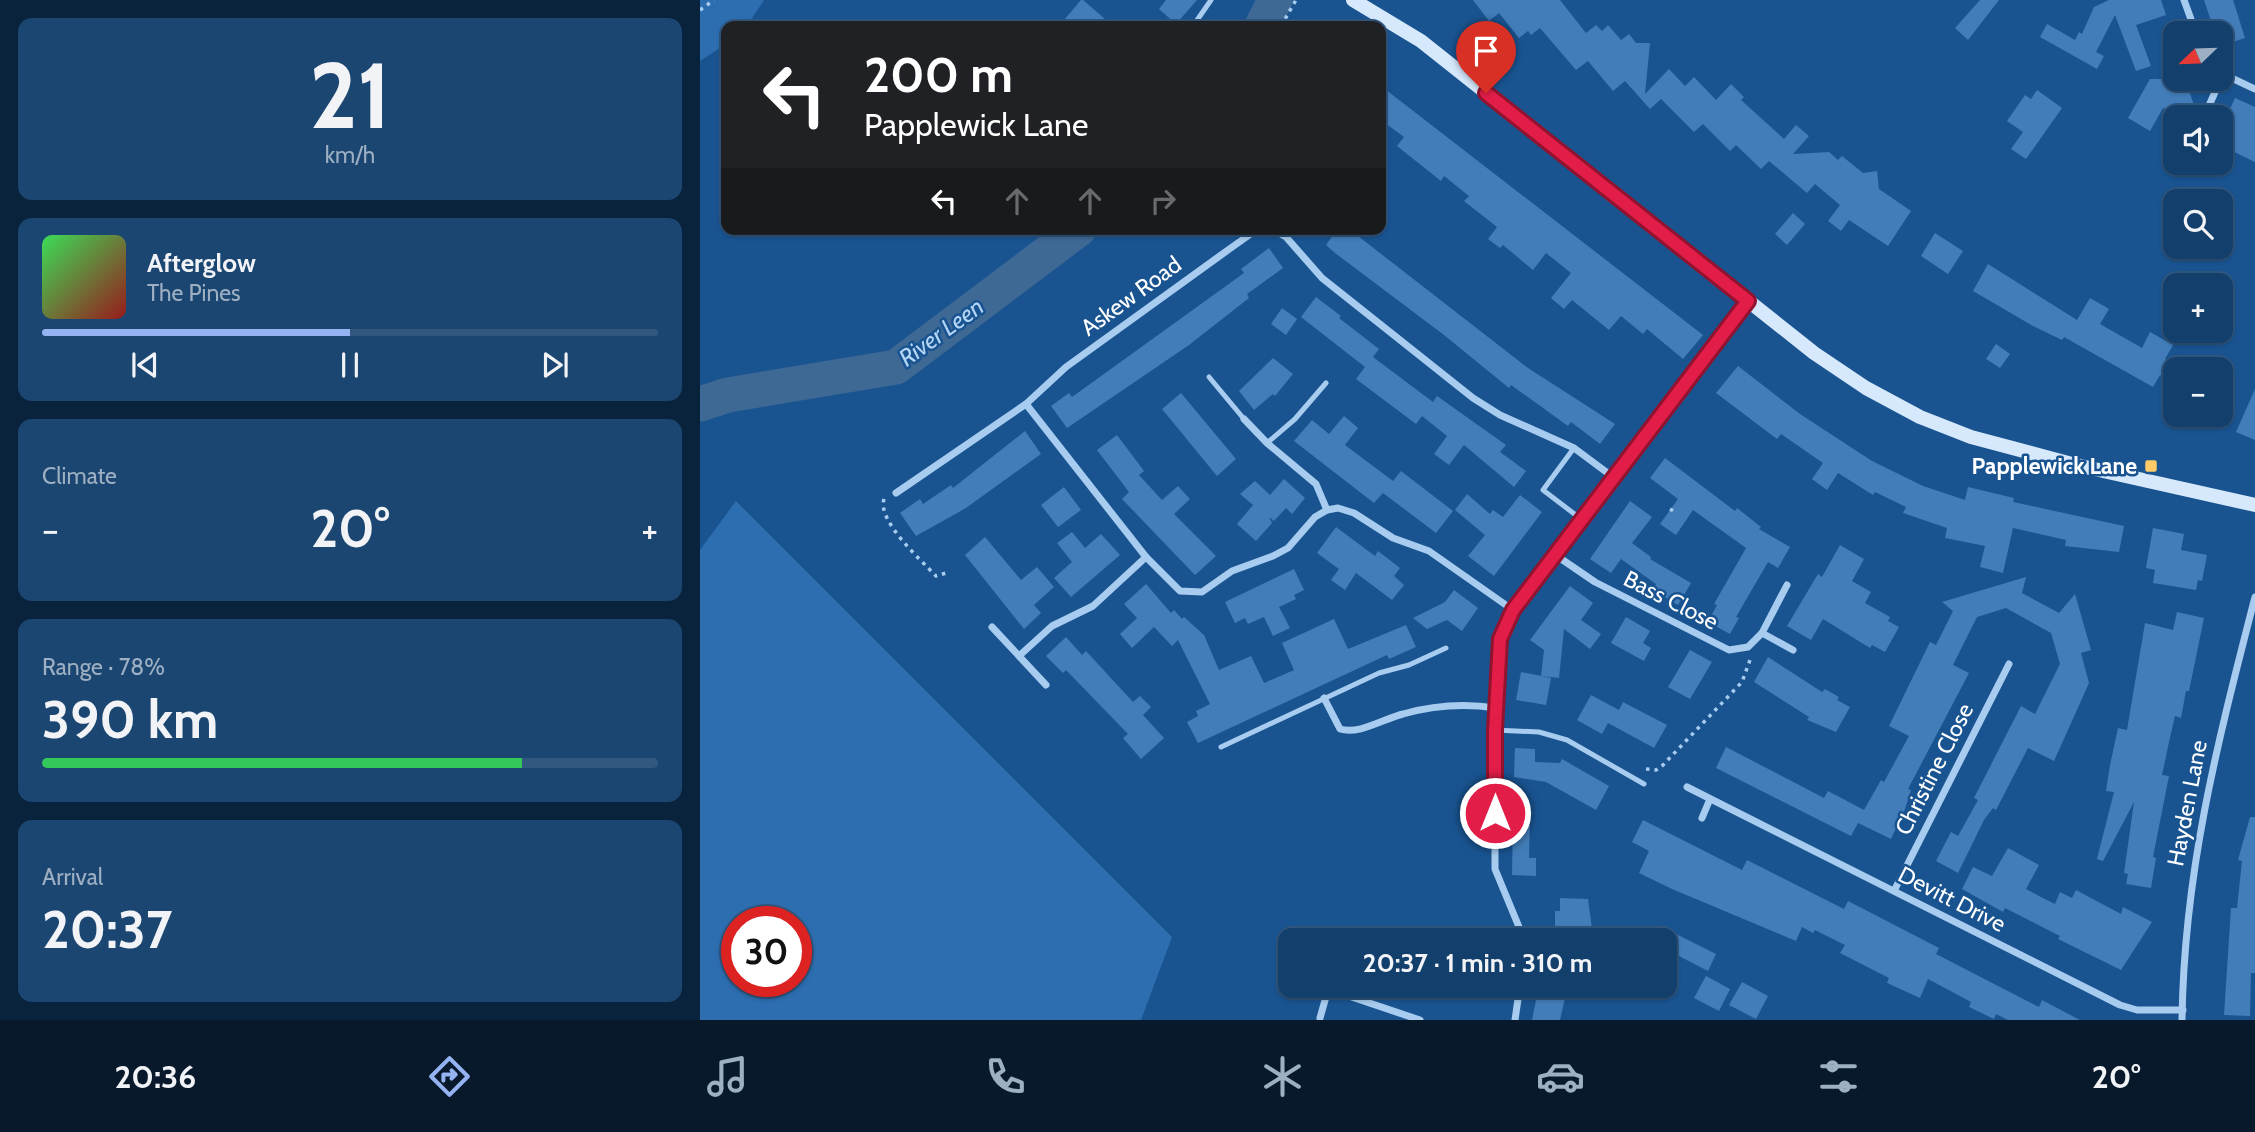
<!DOCTYPE html>
<html lang="en">
<head>
<meta charset="utf-8">
<style>
  :root { --surface:#133f6d; --page:#1c4672; --text:#f1f3f6; --muted:#9dafc2; --line:#325880; --accent:#95b2f1 }
  body { margin:0; font-family:Cabin,sans-serif; background:var(--page); color:var(--text); height:100vh; display:flex; flex-direction:column; font-size:26px; white-space:nowrap }
  * { box-sizing:border-box; margin:0 }
  p { font-size:23px; color:var(--muted) }
  .icon { flex:none; width:38px; height:38px; fill:none; stroke:currentColor; stroke-width:2; stroke-linecap:round; stroke-linejoin:round }
  .map { position:relative; flex:1; overflow:hidden }
  .side { display:flex; flex-direction:column; gap:18px; padding:18px; background:#0a233c; width:700px }
  .side>* { flex:none }
  .banner { position:absolute; left:21px; top:21px; width:665px; height:214px; border-radius:14px; box-shadow:0 2px 5px #0004,0 0 0 2px var(--line); background:#202124; color:#fff; overflow:hidden }
  .needle { width:46px; rotate:247deg }
  .fabs { position:absolute; left:1463px; top:21px; display:grid; gap:14px }
  .fabs a { display:grid; place-items:center; width:70px; height:70px; border-radius:14px; background:var(--surface); box-shadow:0 2px 5px #0004,0 0 0 2px var(--line); font-size:35px }
  .speed { position:absolute; left:21px; top:906px; display:flex; gap:14px; font-size:35px; font-weight:700; text-align:center }
  .speed>* { display:grid; place-content:center; width:91px; height:91px; border-radius:50%; background:var(--surface); box-shadow:0 2px 5px #0004,0 0 0 2px var(--line); line-height:1 }
  .speed .limit { border:10px solid #d22; background:#fff; color:#111 }
  .pin { position:absolute; display:grid; place-items:center; width:60px; height:60px; color:#fff; margin:-72px -30px; border-radius:50% 50% 50% 0; rotate:-45deg; box-shadow:0 0 7px #0007 }
  .pin .icon { rotate:45deg }
  .me { position:absolute; width:77px; margin:-38px; rotate:0deg; stroke-linejoin:round; filter:drop-shadow(0 0 5px #0008) }
  .turn { display:flex; align-items:center; gap:24px; height:147px; padding:0 28px; font-size:32px }
  .turn .icon { width:91px; height:91px; stroke-width:2.5 }
  .turn b { display:block; font-size:49px; line-height:60px }
  .lanes { display:flex; align-items:center; height:66px; padding:0 28px; background:#0003; justify-content:center; gap:35px; direction:ltr }
  .lanes .off { opacity:.35 }
  .big { font-size:52px; font-weight:700; line-height:1.1 }
  .side .tile { flex:1; display:flex; flex-direction:column; justify-content:center; gap:10px; min-width:0; padding:0 24px; border-radius:14px; background:var(--page) }
  .side .dial { align-items:center; gap:0 }
  .dial b { font-size:91px; line-height:1 }
  .song { display:flex; align-items:center; gap:21px }
  .cover { width:84px; height:84px; border-radius:10px; background:linear-gradient(135deg,hsl(130 70% 55%),hsl(0 70% 35%)) }
  .played { height:7px; border-radius:4px; background:linear-gradient(90deg,var(--accent) 50%,var(--line) 50%) }
  .keys { display:flex; justify-content:space-around; direction:ltr }
  .heat { display:flex; justify-content:space-between; align-items:center; font-size:38px; direction:ltr }
  .charge { height:10px; border-radius:5px; background:linear-gradient(90deg,#34c759 78%,var(--line) 0) }
  .trip { position:absolute; left:578px; top:928px; width:399px; height:70px; border-radius:14px; background:var(--surface); box-shadow:0 2px 5px #0004,0 0 0 2px var(--line); font-weight:700; line-height:70px; text-align:center }
  .menu { display:flex; height:112px; justify-content:space-around; align-items:center; background:#08192c; color:var(--muted) }
  .menu .icon { width:49px; height:49px }
  .menu .on { color:var(--accent) }
  .menu b { font-size:32px; color:var(--text) }
  main { display:flex; flex:1; min-height:0 }
  .map>svg:first-child { display:block }
</style>
</head>
<body>
<main>
<section class="side">
<div class="tile dial"><b>21</b><p>km/h</p></div>
<div class="tile">
<div class="song"><i class="cover"></i><div><b>Afterglow</b><p>The Pines</p></div></div>
<div class="played"></div>
<div class="keys"><svg class="icon" aria-label="previous" viewBox="0 0 24 24"><path d="M18 5L8 12l10 7zM5 5v14"/></svg><svg class="icon" aria-label="pause" viewBox="0 0 24 24"><path d="M8 5v14M16 5v14"/></svg><svg class="icon" aria-label="next" viewBox="0 0 24 24"><path d="M6 5l10 7-10 7zM19 5v14"/></svg></div>
</div>
<div class="tile"><p>Climate</p>
<div class="heat"><a>−</a><b class="big">20°</b><a>+</a></div>
</div>
<div class="tile"><p>Range · 78%</p><b class="big">390 km</b><div class="charge"></div></div>
<div class="tile"><p>Arrival</p><b class="big">20:37</b></div>
</section>
<div class="map">
<svg width="1555" height="1020" viewBox="0 0 1555 1020">
  <rect width="100%" height="100%" fill="#195491"/>
  <g fill="#2c6eb0" fill-rule="evenodd">
    <path d="M0 0H64L47 26H26V44L0 61Z"/>
    <path d="M36 501 472 937 441 1020H0V550ZM37 922H96V982H37Z"/>
  </g>
  <g fill="none" stroke-linecap="round" stroke-linejoin="round">
    <g stroke="#3f6995" stroke-width="35">
      <path d="M562 26 575 0"/>
      <path d="M0 404 28 395 196 367 379 229"/>
    </g>
  </g>
  <g fill="#427db9">
    <path d="M381 0H383L413 26H359Z"/>
    <path d="M466 0H497L476 24 459 9Z"/>
    <path d="M773 0H860L886 33 896 25 902 31 908 25 921 40 929 34 936 43H950L945 94 969 69 985 86 994 77 1016 100 1031 84 1044 97 1041 100 1084 139 1096 125 1109 136 1093 154 1129 152 1138 160 1142 156 1163 173 1177 171 1179 189 1211 211 1188 246 1149 220 1141 231 1128 221 1140 205 1115 184 1107 193 1069 161 1061 169 1036 145 1030 151 1003 124 994 132 961 99 950 109 925 81 913 91 888 61 876 70 840 28 831 35 828 31 819 38 799 13 789 21Z"/>
    <path d="M1280 0H1299L1268 40 1255 28Z"/>
    <path d="M1409 0H1461L1466 15 1436 25 1451 66 1436 71 1415 15 1396 52 1404 56 1397 69 1340 37 1347 24 1375 40 1379 32 1382 34 1394 7Z"/>
    <path d="M1504 0H1533L1545 38 1521 46V33H1515Z"/>
    <path d="M1450 79H1485L1494 105 1488 117 1463 108 1450 131 1428 118Z"/>
    <path d="M681 86 1003 335 983 359 947 329 943 334 921 316 909 330 872 300 864 309 851 298 871 273 846 253 833 270 803 245 800 248 788 239 797 227 764 201 769 196 744 176 741 181 697 146 704 137 681 120Z"/>
    <path d="M1337 90 1362 108 1326 159 1311 149 1323 132 1307 121 1325 95 1331 99Z"/>
    <path d="M1535 98 1555 107V162L1524 147 1533 131 1522 126Z"/>
    <path d="M1093 213 1105 224 1087 245 1075 234Z"/>
    <path d="M637 229H649L828 368 915 424 900 444 871 422 868 426 811 385 809 388 744 335 635 253 626 245Z"/>
    <path d="M1235 233 1263 251 1248 274 1221 256Z"/>
    <path d="M569 248 583 268 547 294 549 298 489 345 367 428 351 406 369 393 372 397 544 273 541 269Z"/>
    <path d="M1288 264 1377 320 1390 298 1409 309 1400 324 1442 348 1450 332 1473 345 1465 359 1475 365 1470 381 1460 375 1453 387 1364 337 1362 340 1333 326 1273 291Z"/>
    <path d="M616 297 641 316 639 318 679 349 673 357 733 402 737 396 806 445 800 452 826 471 814 487 764 445 749 465 734 454 747 436 722 416 716 424 656 379 665 367 601 317Z"/>
    <path d="M582 308 597 319 586 335 571 324Z"/>
    <path d="M1296 344 1310 354 1300 368 1286 359Z"/>
    <path d="M573 358 593 374 575 396 573 394 554 410 539 391Z"/>
    <path d="M1038 366 1100 414 1172 461 1223 486 1265 500 1268 487 1314 498 1313 502 1424 526 1419 552 1365 546 1366 540 1313 528 1303 573 1280 567 1285 546 1245 538 1247 528 1203 513 1206 507 1175 492 1173 495 1138 473 1127 490 1112 479 1123 463 1081 434 1077 439 1016 393Z"/>
    <path d="M1555 389V440L1536 432Z"/>
    <path d="M481 393 536 459 517 476 462 409Z"/>
    <path d="M644 416 658 428 645 445 693 481 701 471 753 511 736 533 683 493 674 503 594 441 612 420 629 434Z"/>
    <path d="M325 431 341 454 266 508 216 536 200 513 220 499 223 504 251 485 253 488Z"/>
    <path d="M417 435 444 471 439 475 462 500 478 486 490 499 474 514 516 556 495 575 422 499 429 492 397 450Z"/>
    <path d="M965 458 1035 511 1037 508 1061 527 1059 529 1090 547 1078 568 1068 562 1036 617 1039 618 1030 634 1008 622 1017 605 1014 604 1046 548 993 510 976 535 960 524 978 499 950 478Z"/>
    <path d="M584 479 605 498 592 514 586 508 574 521 569 517 572 523 556 541 537 524 553 505 540 494 555 481 570 495Z"/>
    <path d="M364 487 381 510 358 527 341 505Z"/>
    <path d="M767 494 790 514 793 510 803 517 820 495 842 512 794 576 768 556 785 535 755 510Z"/>
    <path d="M930 501 952 517 932 543 951 557 950 559 991 583 978 605 953 590 956 584 921 559 911 573 890 559Z"/>
    <path d="M636 527 675 556 678 551 700 568 694 576 704 585 692 600 656 573 645 590 631 580 639 569 617 553Z"/>
    <path d="M1453 528 1484 534 1481 550 1507 555 1502 581 1498 580 1496 590 1453 583 1455 570 1446 568Z"/>
    <path d="M372 532 385 548 401 534 420 555 371 597 354 578 372 562 357 543Z"/>
    <path d="M285 537 321 580 337 567 354 587 334 605 341 613 324 629 265 555Z"/>
    <path d="M1140 545 1164 559 1152 581 1171 592 1165 603 1190 617 1188 621 1199 627 1185 652 1172 645 1170 648 1123 619 1111 640 1087 626 1118 574 1122 577Z"/>
    <path d="M594 569 604 590 594 595 596 599 579 607 590 628 573 636 564 617 548 624 545 618 535 623 525 602Z"/>
    <path d="M1326 577 1322 593 1359 613 1375 594 1391 650 1381 653 1389 683 1354 761 1328 748 1296 810 1293 808 1284 820 1258 873 1236 861 1251 832 1258 836 1278 800 1274 798 1321 706 1335 714 1360 664 1351 633 1306 608 1277 617 1253 665 1269 673 1208 789 1211 790 1205 809 1191 839 1158 823 1151 836 1016 768 1026 747 1124 798 1128 791 1164 810 1181 780 1184 782 1209 736 1189 726 1230 642 1236 645 1253 611 1242 602Z"/>
    <path d="M446 584 471 613 474 610 482 619 484 617 504 635 519 670 551 656 564 683 594 670 582 643 634 619 648 649 706 625 716 647 689 659 687 655 498 743 487 722 498 716 496 711 510 704 478 640 472 646 454 627 432 648 420 634 437 618 424 604Z"/>
    <path d="M870 586 893 603 881 620 901 634 890 649 864 629 859 678 841 676 844 650 830 640Z"/>
    <path d="M754 590 778 608 762 631 747 620 727 629 713 618 745 602Z"/>
    <path d="M1477 612 1504 618 1489 691H1486L1481 718 1475 716 1469 742 1462 775 1469 776 1453 857 1456 858 1451 888 1426 884 1428 874 1424 873 1434 802 1403 861 1397 859 1414 792 1406 791 1410 765 1418 728 1427 730 1445 623 1473 630Z"/>
    <path d="M926 617 950 631 943 643 951 648 944 661 911 643Z"/>
    <path d="M366 637 382 655 386 651 433 702 440 696 451 707 443 715 464 738 441 759 423 738 428 734 366 670 363 673 346 656Z"/>
    <path d="M990 650 1012 662 990 699 968 687Z"/>
    <path d="M1068 657 1122 692 1125 689 1139 697 1137 700 1150 707 1136 732 1107 720 1109 717 1054 682Z"/>
    <path d="M821 672 851 678 846 705 816 700Z"/>
    <path d="M891 695 919 710 923 702 967 725 954 748 908 723 902 734 877 720Z"/>
    <path d="M815 748 835 749V762L860 763 862 759 909 786 896 810 846 782 814 777Z"/>
    <path d="M813 815H830L829 858H836V876L812 875Z"/>
    <path d="M1550 817H1555V973H1551L1550 1016 1524 1015 1531 908H1537L1542 861 1538 860Z"/>
    <path d="M943 820 1042 870 1047 860 1144 909 1148 901 1239 948 1236 954 1339 1007 1342 1000 1380 1020H1308L1296 1014 1294 1019 1269 1007 1271 1002 1228 979 1220 998 1187 983 1189 978 1140 953 1145 945 1115 930 1113 933 1102 927 1096 941 972 889 939 873 949 851 932 842Z"/>
    <path d="M1308 848 1339 865 1326 889 1341 897 1355 904 1360 892 1372 898 1376 890 1421 914 1423 907 1452 922 1421 970 1358 939 1360 936 1305 908 1303 912 1262 889 1273 867 1292 876Z"/>
    <path d="M860 898 888 899 892 929H880L879 940H855V911H860Z"/>
    <path d="M964 928 1016 954 1008 971 975 954 964 975Z"/>
    <path d="M1006 976 1030 989 1019 1011 994 998Z"/>
    <path d="M1042 982 1068 996 1056 1019 1029 1005Z"/>
    <path d="M839 985H868L860 1020H832Z"/>
  </g>
  <g fill="none" stroke-linecap="round" stroke-linejoin="round">
    <g stroke="#a8ccef" stroke-width="3.5" stroke-dasharray="3.5 5" stroke-linecap="butt">
      <path d="M0 10 14 0"/>
      <path d="M581 26 596 0"/>
      <path d="M184 499C177 521 221 560 236 576L246 573"/>
      <path d="M970 509 975 512"/>
      <path d="M946 769 956 770 963 765 1042 682 1050 660"/>
    </g>
    <g stroke="#a8ccef" stroke-width="5">
      <path d="M493 26 511 0"/>
      <path d="M509 377 544 419"/>
      <path d="M567 443 595 419 626 383"/>
      <path d="M874 448 843 490 881 519"/>
      <path d="M795 730 839 732 867 740 944 784"/>
      <path d="M521 747 679 673 709 665 746 648"/>
    </g>
    <g stroke="#a8ccef" stroke-width="7">
      <path d="M1484 0 1496 33"/>
      <path d="M1521 73 1555 89"/>
      <path d="M1504 117 1523 74"/>
      <path d="M572 229 586 237 622 278 773 398 800 415 874 448 913 477"/>
      <path d="M326 404 446 557 480 591 502 592 532 571 573 556 588 548 615 517 627 510 638 508 654 513 693 538 729 551 813 610"/>
      <path d="M544 419 567 443 616 484 627 510"/>
      <path d="M196 493 326 404 366 367 528 250 552 233 565 229"/>
      <path d="M854 554 895 582 1029 650 1048 647 1062 633 1087 585"/>
      <path d="M292 627 346 685"/>
      <path d="M1062 633 1093 650"/>
      <path d="M319 656 352 626 393 606 446 557"/>
      <path d="M624 698 640 729C659 735 683 719 703 714 735 705 763 703 796 708"/>
      <path d="M987 787 1420 1005 1437 1010H1483"/>
      <path d="M1002 818 1010 799"/>
      <path d="M1194 891 1309 664"/>
      <path d="M820 940 819 927 795 869V730L800 639 813 610 826 591 1048 301"/>
      <path d="M628 989 720 1020"/>
      <path d="M620 1018 629 986"/>
      <path d="M815 1020 820 985"/>
      <path d="M1482 1020C1484 870 1518 741 1555 597"/>
    </g>
    <path stroke="#d6e8fb" stroke-width="14" d="M653 0 721 41 1114 353 1166 388 1220 417 1271 437 1372 464 1555 505"/>
  </g>
  <g fill="none" stroke-linecap="round" stroke-linejoin="round">
    <defs>
      <path id="route" d="M786 93 1048 301 813 610 800 639 795 730V813"/>
    </defs>
    <use href="#route" stroke="#92132f" stroke-width="18"/>
    <use href="#route" stroke="#e11d48" stroke-width="12"/>
  </g>
  <rect fill="#ffcb67" stroke="#195491" stroke-width="2.5" x="1444" y="459" width="14" height="14" rx="3.5"/>
  <g text-anchor="middle" dominant-baseline="central" stroke-width="5" stroke-linejoin="round" paint-order="stroke">
    <g font-size="23" fill="#fff" stroke="#195491">
      <text transform="translate(431 296) rotate(-36)">Askew Road</text>
      <text transform="translate(971 600) rotate(27)">Bass Close</text>
      <text transform="translate(1234 769) rotate(-63)">Christine Close</text>
      <text transform="translate(1487 803) rotate(-79)">Hayden Lane</text>
      <text transform="translate(1252 899) rotate(27)">Devitt Drive</text>
    </g>
    <g font-size="23" font-weight="bold" fill="#fff" stroke="#195491" text-anchor="end">
      <text x="1437" y="466">Papplewick Lane</text>
    </g>
    <g font-size="24" font-style="italic" fill="#b4d6f6" stroke="#195491">
      <text transform="translate(241 332) rotate(-36)">River Leen</text>
    </g>
  </g>
</svg>
<div class="fabs">
<a><svg class="needle" viewBox="-14 -14 28 28"><path d="M0-13l5 13h-10z" fill="#e53935"/><path d="M0 13l5-13h-10z" fill="#9dafc2"/></svg></a>
<a><svg class="icon" aria-label="sound" viewBox="0 0 24 24"><path d="M4 9h4l5-4v14l-5-4H4zM17 9q2 3 0 6"/></svg></a>
<a><svg class="icon" aria-label="search" viewBox="0 0 24 24"><circle cx="10" cy="10" r="6"/><path d="M15 15l6 6"/></svg></a>
<a>+</a>
<a>−</a>
</div>
<div class="speed"><div class="limit">30</div></div>
<div class="pin" style="left:786px;top:93px;background:#d93025"><svg class="icon" aria-label="arrive" viewBox="0 0 24 24"><path d="M6 21V4h12l-3 4 3 4H6"/></svg></div>
<svg class="me" style="left:795px;top:813px" viewBox="-20 -20 40 40"><circle r="17" fill="#e11d48" stroke="#fff" stroke-width="3"/><path d="M0-11L8 9 0 5-8 9z" fill="#fff"/></svg>
<div class="trip">20:37 · 1 min · 310 m</div>
<div class="banner">
<div class="turn"><svg class="icon" aria-label="left" viewBox="0 0 24 24"><path d="M17 20v-9H6M10 6l-5 5 5 5"/></svg><div><b>200 m</b>Papplewick Lane</div></div>
<div class="lanes"><svg class="icon" aria-label="left" viewBox="0 0 24 24"><path d="M17 20v-9H6M10 6l-5 5 5 5"/></svg><svg class="icon off" aria-label="ahead" viewBox="0 0 24 24"><path d="M12 20V5M6 11l6-6 6 6"/></svg><svg class="icon off" aria-label="ahead" viewBox="0 0 24 24"><path d="M12 20V5M6 11l6-6 6 6"/></svg><svg class="icon off" aria-label="right" viewBox="0 0 24 24"><path d="M7 20v-9h11M14 6l5 5-5 5"/></svg></div>
</div>
</div>
</main>
<nav class="menu">
<b>20:36</b>
<svg class="icon on" aria-label="directions" viewBox="0 0 24 24"><path d="M12 3l9 9-9 9-9-9zM9 14v-3h6M13 9l2 2-2 2"/></svg>
<svg class="icon" aria-label="music" viewBox="0 0 24 24"><path d="M9 18V5l10-2v13"/><circle cx="6" cy="18" r="3"/><circle cx="16" cy="16" r="3"/></svg>
<svg class="icon" aria-label="phone" viewBox="0 0 24 24"><path d="M5 4h4l2 5-3 2q2 4 5 5l2-3 5 2v4C11 20 4 13 5 4z"/></svg>
<svg class="icon" aria-label="climate" viewBox="0 0 24 24"><path d="M12 3v18M4 7l16 10M4 17L20 7"/></svg>
<svg class="icon" aria-label="car" viewBox="0 0 24 24"><path d="M5 17H2v-5l4-1 3-4h7l3 4 3 1v5h-3M9 17h6M6 11h13"/><circle cx="7" cy="17" r="2"/><circle cx="17" cy="17" r="2"/></svg>
<svg class="icon" aria-label="filters" viewBox="0 0 24 24"><path d="M4 7h16M4 17h16"/><circle cx="9" cy="7" r="2"/><circle cx="15" cy="17" r="2"/></svg>
<b>20°</b>
</nav>
</body>
</html>
